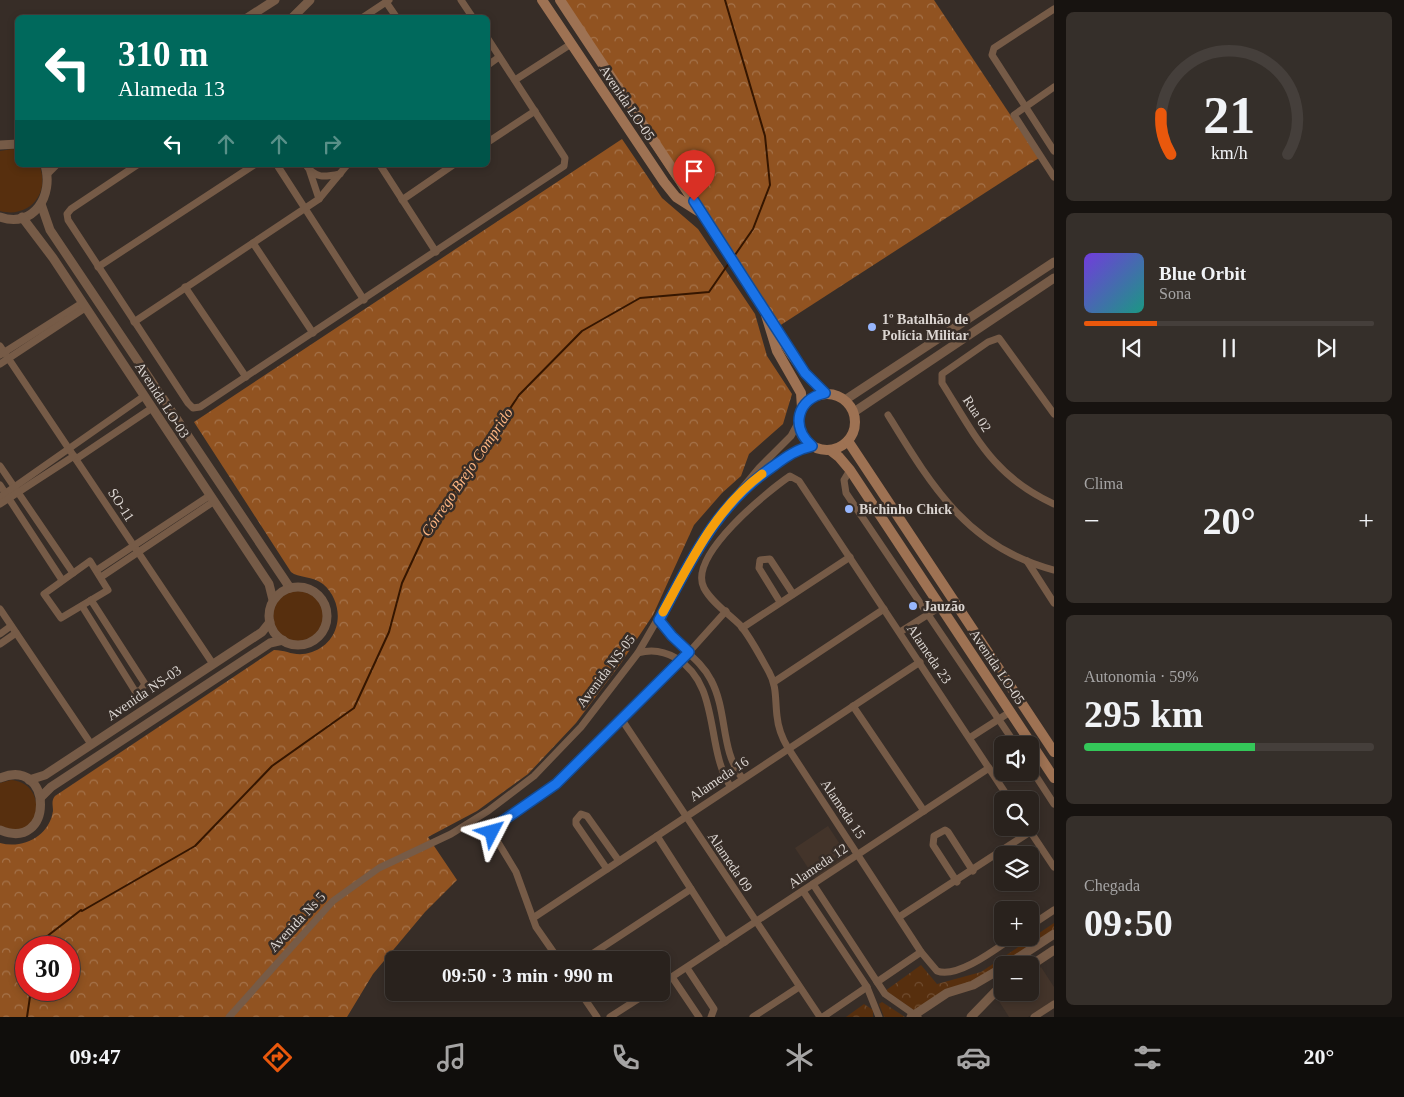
<!DOCTYPE html>
<html lang="pt">
<head>
<meta charset="utf-8">
<style>
  :root { --surface:#29221d; --page:#352f2a; --text:#f1f3f6; --muted:#a5a4a4; --line:#453f3b; --accent:#ea580c }
  body { margin:0; font-family:"Times New Roman",serif; background:var(--page); color:var(--text); height:100vh; display:flex; flex-direction:column; font-size:19px; white-space:nowrap }
  * { box-sizing:border-box; margin:0 }
  p { font-size:16px; color:var(--muted) }
  .icon { flex:none; width:28px; height:28px; fill:none; stroke:currentColor; stroke-width:2; stroke-linecap:round; stroke-linejoin:round }
  .map { position:relative; flex:1; overflow:hidden }
  .side { display:flex; flex-direction:column; gap:12px; padding:12px; background:#171310; width:350px }
  .side>* { flex:none }
  .hud { position:absolute; left:15px; top:15px; width:475px; height:152px; border-radius:8px; box-shadow:0 2px 8px #0003,0 0 0 1px var(--line); background:#00695c; color:#fff; overflow:hidden }
  .buttons { position:absolute; left:994px; top:736px; display:grid; gap:10px }
  .buttons a { display:grid; place-items:center; width:45px; height:45px; border-radius:8px; background:var(--surface); box-shadow:0 2px 8px #0003,0 0 0 1px var(--line); font-size:25px }
  .speed { position:absolute; left:15px; top:936px; display:flex; gap:10px; font-size:25px; font-weight:700; text-align:center }
  .speed>* { display:grid; place-content:center; width:65px; height:65px; border-radius:50%; background:var(--surface); box-shadow:0 2px 8px #0003,0 0 0 1px var(--line); line-height:1 }
  .speed .limit { border:8px solid #d22; background:#fff; color:#111 }
  .pin { position:absolute; display:grid; place-items:center; width:42px; height:42px; color:#fff; margin:-51px -21px; border-radius:50% 50% 50% 0; rotate:-45deg; box-shadow:0 0 5px #0007 }
  .pin .icon { rotate:45deg }
  .me { position:absolute; width:55px; margin:-28px; rotate:51deg; stroke-linejoin:round; filter:drop-shadow(0 0 4px #0008) }
  .turn { display:flex; align-items:center; gap:18px; height:105px; padding:0 20px; font-size:22px }
  .turn .icon { width:65px; height:65px; stroke-width:2.5 }
  .turn b { display:block; font-size:35px; line-height:42px }
  .lanes { display:flex; align-items:center; height:48px; padding:0 20px; background:#0003; justify-content:center; gap:25px; direction:ltr }
  .lanes .off { opacity:.35 }
  .big { font-size:38px; font-weight:700; line-height:1.1 }
  .side .card { flex:1; display:flex; flex-direction:column; justify-content:center; gap:8px; min-width:0; padding:0 18px; border-radius:8px; background:var(--page) }
  .side .dial { align-items:center; gap:0 }
  .dial svg { height:130px; overflow:visible; fill:none; stroke:var(--line); stroke-width:7; stroke-linecap:round; text-anchor:middle }
  .dial text { fill:var(--text); stroke:none }
  .song { display:flex; align-items:center; gap:15px }
  .cover { width:60px; height:60px; border-radius:8px; background:linear-gradient(135deg,hsl(260 70% 55%),hsl(170 70% 35%)) }
  .played { height:5px; border-radius:2px; background:linear-gradient(90deg,var(--accent) 25%,var(--line) 25%) }
  .keys { display:flex; justify-content:space-around; direction:ltr }
  .heat { display:flex; justify-content:space-between; align-items:center; font-size:28px; direction:ltr }
  .charge { height:8px; border-radius:4px; background:linear-gradient(90deg,#34c759 59%,var(--line) 0) }
  .trip { position:absolute; left:385px; top:951px; width:285px; height:50px; border-radius:8px; background:var(--surface); box-shadow:0 2px 8px #0003,0 0 0 1px var(--line); font-weight:700; line-height:50px; text-align:center }
  .menu { display:flex; height:80px; justify-content:space-around; align-items:center; background:#100e0c; color:var(--muted) }
  .menu .icon { width:35px; height:35px }
  .menu .selected { color:var(--accent) }
  .menu b { font-size:22px; color:var(--text) }
  main { display:flex; flex:1; min-height:0 }
  .map>svg:first-child { display:block }
</style>
</head>
<body>
<main>
<div class="map">
<svg width="1054" height="1017" viewBox="0 0 1054 1017">
  <defs>
    <pattern id="forest-crowns" width="20" height="18" patternUnits="userSpaceOnUse" patternTransform="scale(1.25)"><rect width="20" height="18" fill="#915321"/><path d="M2 6a3 3 0 1 1 6 0M12 15a3 3 0 1 1 6 0" fill="none" stroke="#a5734b"/></pattern>
    <pattern id="park-crowns" width="20" height="18" patternUnits="userSpaceOnUse" patternTransform="scale(1.25)"><rect width="20" height="18" fill="#572f0e"/><path d="M2 6a3 3 0 1 1 6 0M12 15a3 3 0 1 1 6 0" fill="none" stroke="#6f4c30"/></pattern>
  </defs>
  <rect width="100%" height="100%" fill="#372d27"/>
  <g fill="#43342a">
    <path d="M828 826 849 858 816 880 795 848Z"/>
    <path d="M1041 967 1054 987V1000L1028 1017H1009L997 998 1005 993 1030 992V975Z"/>
  </g>
  <g fill="#572f0e">
    <path d="M12 149 17 150 18 165H39C51 192 30 219 0 211V151Z"/>
    <circle cx="298" cy="616" r="25"/>
    <path d="M11 780C44 782 44 829 16 830 11 830 5 827 0 826V783Z"/>
  </g>
  <g fill="url(#forest-crowns)" fill-rule="evenodd">
    <path d="M555 0H934L1039 158 773 330Z"/>
    <path d="M622 139 662 198 698 229 755 314 767 356 792 394 783 424 749 454 741 476 722 493 694 525 653 615 621 663 576 723 528 774 477 811 428 837 457 880 425 912 373 974 347 1017H0V843C23 849 49 837 53 811 53 805 51 801 55 796L274 650C288 650 295 658 312 652 342 642 346 604 323 584 313 576 298 578 291 572L194 422ZM26 948H69V990H26Z"/>
  </g>
  <g fill="url(#park-crowns)">
    <path d="M1054 923V936L1009 965 915 1011 885 991 921 965 937 984 981 972Z"/>
    <path d="M882 1002 905 1017H884L879 1004Z"/>
    <path d="M864 1004 873 1010V1017H846Z"/>
  </g>
  <g fill="none" stroke-linecap="round" stroke-linejoin="round">
    <g stroke="#351600" stroke-width="2">
      <path d="M725 0 765 136 770 185 753 229 735 255"/>
      <path d="M37 948V944L81 910 82 911 195 846 272 766 354 708 389 632 402 583 430 523 470 469 519 395 582 331 640 298 709 292 729 263"/>
      <path d="M27 1017 31 990"/>
    </g>
    <g stroke="#765b47" stroke-width="7">
      <path d="M461 0 473 18"/>
      <path d="M386 2 397 18"/>
      <path d="M1054 9 994 48 992 55 1054 151"/>
      <path d="M362 18 389 0"/>
      <path d="M488 65 499 57"/>
      <path d="M515 80 571 44"/>
      <path d="M1054 87 1014 115 1054 177"/>
      <path d="M488 142 535 111"/>
      <path d="M137 165 71 209 67 214 68 220 188 403 193 408 200 407 564 166 565 158 488 39"/>
      <path d="M277 165 364 300"/>
      <path d="M306 165C315 179 325 177 340 174"/>
      <path d="M380 165 436 252"/>
      <path d="M310 172 319 199"/>
      <path d="M402 200 453 165"/>
      <path d="M253 243 313 333"/>
      <path d="M98 267 254 165"/>
      <path d="M185 287 246 377"/>
      <path d="M134 322 319 199 347 165"/>
      <path d="M0 346 213 664"/>
      <path d="M0 355 82 303"/>
      <path d="M0 364 85 308"/>
      <path d="M1054 414 999 338 988 342 942 374V383C976 437 993 476 1054 504"/>
      <path d="M888 415C931 485 968 548 1054 570"/>
      <path d="M76 459 152 408"/>
      <path d="M0 466 73 573"/>
      <path d="M850 470 844 480 846 493 1016 745"/>
      <path d="M752 482 793 453 812 446"/>
      <path d="M0 485 62 580"/>
      <path d="M0 497 144 396"/>
      <path d="M0 504 74 456"/>
      <path d="M90 561 108 590 61 618 44 594Z"/>
      <path d="M1027 561 1054 603"/>
      <path d="M97 570 209 496"/>
      <path d="M101 577 213 502"/>
      <path d="M780 602 759 568 760 560 770 559 793 594"/>
      <path d="M82 606 135 691H140L145 684 91 600"/>
      <path d="M0 609 91 744"/>
      <path d="M659 620C671 644 699 656 711 680 728 712 720 750 742 778"/>
      <path d="M742 628 850 557"/>
      <path d="M900 632 940 607"/>
      <path d="M0 634 11 626"/>
      <path d="M0 644 16 633"/>
      <path d="M638 653C651 649 664 651 676 658 721 685 705 746 730 786"/>
      <path d="M774 682 884 609"/>
      <path d="M853 706 924 811"/>
      <path d="M622 720 820 1017"/>
      <path d="M971 737 1010 712"/>
      <path d="M1030 767 1054 804"/>
      <path d="M1010 800 799 481 790 476C768 491 687 556 704 588 712 603 729 614 741 626 752 640 760 656 769 672 777 686 775 700 777 716 778 727 782 738 788 748L921 952 937 971C957 979 996 949 1012 938"/>
      <path d="M1028 828 1054 867"/>
      <path d="M657 836 725 942"/>
      <path d="M607 869 576 824V820L581 814 587 816 619 861"/>
      <path d="M957 882 933 845 934 836 945 830 948 832 973 871"/>
      <path d="M813 884 885 994 918 1017"/>
      <path d="M803 891 867 987 879 1017"/>
      <path d="M899 917 1030 832"/>
      <path d="M533 918 920 662"/>
      <path d="M1030 926 1054 910"/>
      <path d="M559 960 536 927 516 872 493 834 492 829 549 789 569 772 681 661 726 611"/>
      <path d="M583 960 691 889"/>
      <path d="M687 968 714 1009 711 1017"/>
      <path d="M672 977 699 1017"/>
      <path d="M877 982 921 952"/>
      <path d="M661 984 989 768"/>
      <path d="M580 992 597 1017"/>
      <path d="M229 1017 333 901 379 868 451 834 488 811 534 776 581 727 638 653 713 523 759 468 791 436 798 423"/>
      <path d="M610 1017 649 992"/>
      <path d="M753 1017 799 987"/>
      <path d="M823 1017 867 987"/>
      <path d="M1034 1017 1054 1004"/>
    </g>
    <g stroke="#765b47" stroke-width="9">
      <path d="M247 18 275 0"/>
      <path d="M292 18 310 0"/>
      <path d="M0 145 18 144"/>
      <path d="M47 173 55 165"/>
      <path d="M41 204 50 230 290 588"/>
      <path d="M0 217C34 229 54 195 45 165"/>
      <path d="M22 217 53 258 269 584 273 600"/>
      <path d="M845 400 1054 262"/>
      <path d="M854 412 1054 278"/>
      <circle cx="298" cy="616" r="29"/>
      <path d="M0 778C54 756 54 853 0 830"/>
      <path d="M29 780 45 775 262 632 270 622"/>
      <path d="M41 797 51 787 270 643 283 640"/>
      <path d="M1007 965 1054 934"/>
      <path d="M1030 966 1054 950"/>
      <path d="M911 1017 947 993 973 985 1002 968"/>
      <path d="M971 1017 1002 985"/>
    </g>
    <g stroke="#9e7253" stroke-width="10">
      <path d="M542 0 664 182 676 197 698 211"/>
      <path d="M560 0C621 93 684 185 745 279 770 317 790 363 825 393"/>
      <path d="M766 315 777 351 801 393 802 408"/>
      <circle cx="827" cy="422" r="28"/>
      <path d="M848 441 1054 752"/>
      <path d="M830 450 839 457 850 470 1054 778"/>
    </g>
  </g>
  <g fill="none" stroke-linecap="round" stroke-linejoin="round">
    <defs>
      <path id="route" d="M492 832 494 827 556 784 689 652 672 636 659 620C692 559 715 506 775 465 786 457 797 449 812 446 790 427 797 399 825 393L805 373 694 201"/>
    </defs>
    <use href="#route" stroke="#114b97" stroke-width="12"/>
    <use href="#route" stroke="#1a73e8" stroke-width="9"/>
    <path stroke="#f59e0b" stroke-width="9" d="M663 612C691 561 715 509 762 474"/>
  </g>
  <g fill="#97b6fd" stroke="#372d27" stroke-width="2">
    <circle cx="872" cy="327" r="5"/>
    <circle cx="849" cy="509" r="5"/>
    <circle cx="913" cy="606" r="5"/>
  </g>
  <g text-anchor="middle" dominant-baseline="central" stroke-width="5" stroke-linejoin="round" paint-order="stroke">
    <g font-size="14" fill="#dbd5d1" stroke="#372d27">
      <text transform="translate(627 103) rotate(56)">Avenida LO-05</text>
      <text transform="translate(162 400) rotate(57)">Avenida LO-03</text>
      <text transform="translate(977 414) rotate(57)">Rua 02</text>
      <text transform="translate(121 505) rotate(57)">SO-11</text>
      <text transform="translate(929 654) rotate(56)">Alameda 23</text>
      <text transform="translate(997 667) rotate(56)">Avenida LO-05</text>
      <text transform="translate(606 671) rotate(-53)">Avenida NS-05</text>
      <text transform="translate(144 693) rotate(-34)">Avenida NS-03</text>
      <text transform="translate(719 779) rotate(-34)">Alameda 16</text>
      <text transform="translate(843 809) rotate(56)">Alameda 15</text>
      <text transform="translate(730 862) rotate(56)">Alameda 09</text>
      <text transform="translate(818 866) rotate(-34)">Alameda 12</text>
      <text transform="translate(297 922) rotate(-47)">Avenida Ns 5</text>
    </g>
    <g font-size="14" font-weight="bold" fill="#dbd5d1" stroke="#372d27" text-anchor="start">
      <text x="882" y="319">1º Batalhão de<tspan x="882" dy="16">Polícia Militar</tspan></text>
      <text x="859" y="509">Bichinho Chick</text>
      <text x="923" y="606">Jauzão</text>
    </g>
    <g font-size="15" font-style="italic" fill="#feb682" stroke="#372d27">
      <text transform="translate(467 472) rotate(-56)">Córrego Brejo Comprido</text>
    </g>
  </g>
</svg>
<div class="buttons">
<a><svg class="icon" aria-label="sound" viewBox="0 0 24 24"><path d="M4 9h4l5-4v14l-5-4H4zM17 9q2 3 0 6"/></svg></a>
<a><svg class="icon" aria-label="search" viewBox="0 0 24 24"><circle cx="10" cy="10" r="6"/><path d="M15 15l6 6"/></svg></a>
<a><svg class="icon" aria-label="layers" viewBox="0 0 24 24"><path d="M12 4l9 5-9 5-9-5zM3 14l9 5 9-5"/></svg></a>
<a>+</a>
<a>−</a>
</div>
<div class="speed"><div class="limit">30</div></div>
<div class="pin" style="left:694px;top:201px;background:#d93025"><svg class="icon" aria-label="arrive" viewBox="0 0 24 24"><path d="M6 21V4h12l-3 4 3 4H6"/></svg></div>
<svg class="me" style="left:492px;top:832px" viewBox="-20 -20 40 40"><path d="M0-17L14 15 0 8-14 15z" fill="#1a73e8" stroke="#fff" stroke-width="4"/></svg>
<div class="trip">09:50 · 3 min · 990 m</div>
<div class="hud">
<div class="turn"><svg class="icon" aria-label="left" viewBox="0 0 24 24"><path d="M17 20v-9H6M10 6l-5 5 5 5"/></svg><div><b>310 m</b>Alameda 13</div></div>
<div class="lanes"><svg class="icon" aria-label="left" viewBox="0 0 24 24"><path d="M17 20v-9H6M10 6l-5 5 5 5"/></svg><svg class="icon off" aria-label="ahead" viewBox="0 0 24 24"><path d="M12 20V5M6 11l6-6 6 6"/></svg><svg class="icon off" aria-label="ahead" viewBox="0 0 24 24"><path d="M12 20V5M6 11l6-6 6 6"/></svg><svg class="icon off" aria-label="right" viewBox="0 0 24 24"><path d="M7 20v-9h11M14 6l5 5-5 5"/></svg></div>
</div>
</div>
<section class="side">
<div class="card dial"><svg viewBox="0 0 100 80">
<path d="M14 69A42 42 0 1 1 86 69"/>
<path d="M14 69A42 42 0 0 1 8 44" stroke="#ea580c"/>
<text x="50" y="56" font-size="32" font-weight="700">21</text>
<text x="50" y="72" font-size="11">km/h</text>
</svg></div>
<div class="card">
<div class="song"><i class="cover"></i><div><b>Blue Orbit</b><p>Sona</p></div></div>
<div class="played"></div>
<div class="keys"><svg class="icon" aria-label="previous" viewBox="0 0 24 24"><path d="M18 5L8 12l10 7zM5 5v14"/></svg><svg class="icon" aria-label="pause" viewBox="0 0 24 24"><path d="M8 5v14M16 5v14"/></svg><svg class="icon" aria-label="next" viewBox="0 0 24 24"><path d="M6 5l10 7-10 7zM19 5v14"/></svg></div>
</div>
<div class="card"><p>Clima</p>
<div class="heat"><a>−</a><b class="big">20°</b><a>+</a></div>
</div>
<div class="card"><p>Autonomia · 59%</p><b class="big">295 km</b><div class="charge"></div></div>
<div class="card"><p>Chegada</p><b class="big">09:50</b></div>
</section>
</main>
<nav class="menu">
<b>09:47</b>
<svg class="icon selected" aria-label="directions" viewBox="0 0 24 24"><path d="M12 3l9 9-9 9-9-9zM9 14v-3h6M13 9l2 2-2 2"/></svg>
<svg class="icon" aria-label="music" viewBox="0 0 24 24"><path d="M9 18V5l10-2v13"/><circle cx="6" cy="18" r="3"/><circle cx="16" cy="16" r="3"/></svg>
<svg class="icon" aria-label="phone" viewBox="0 0 24 24"><path d="M5 4h4l2 5-3 2q2 4 5 5l2-3 5 2v4C11 20 4 13 5 4z"/></svg>
<svg class="icon" aria-label="climate" viewBox="0 0 24 24"><path d="M12 3v18M4 7l16 10M4 17L20 7"/></svg>
<svg class="icon" aria-label="car" viewBox="0 0 24 24"><path d="M5 17H2v-5l4-1 3-4h7l3 4 3 1v5h-3M9 17h6M6 11h13"/><circle cx="7" cy="17" r="2"/><circle cx="17" cy="17" r="2"/></svg>
<svg class="icon" aria-label="filters" viewBox="0 0 24 24"><path d="M4 7h16M4 17h16"/><circle cx="9" cy="7" r="2"/><circle cx="15" cy="17" r="2"/></svg>
<b>20°</b>
</nav>
</body>
</html>
